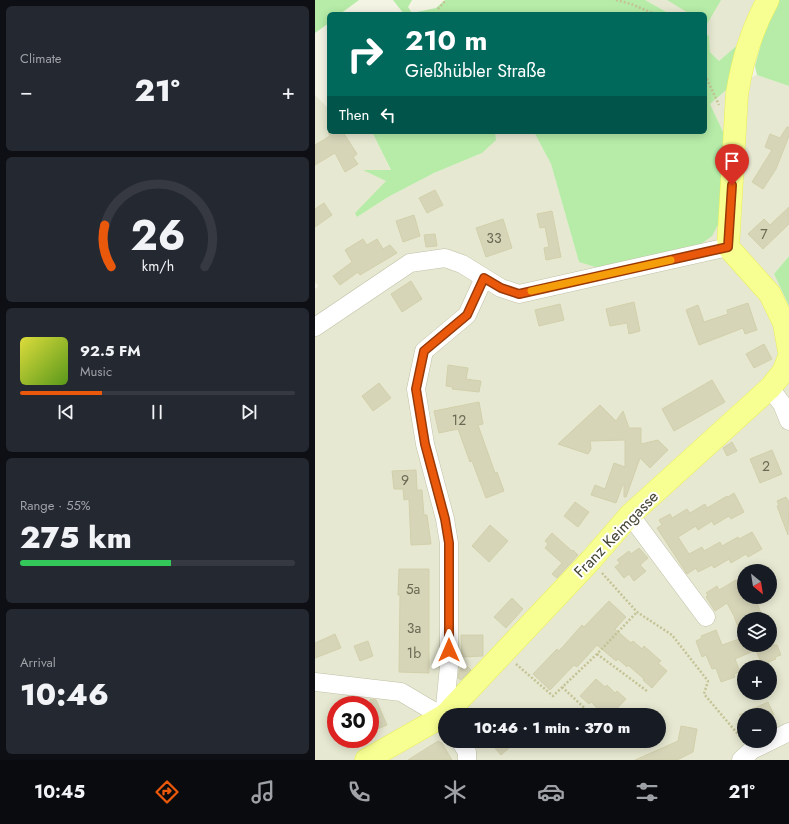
<!DOCTYPE html>
<html lang="en">
<head>
<meta charset="utf-8">
<style>
  :root { --surface:#171b24; --page:#242831; --text:#f1f3f6; --muted:#9ea1a6; --line:#363941; --accent:#ea580c }
  body { margin:0; font-family:Jost,sans-serif; background:var(--page); color:var(--text); height:100vh; display:flex; flex-direction:column; font-size:15px; white-space:nowrap }
  * { box-sizing:border-box; margin:0 }
  p { font-size:13px; color:var(--muted) }
  .icon { flex:none; width:22px; height:22px; fill:none; stroke:currentColor; stroke-width:2; stroke-linecap:round; stroke-linejoin:round }
  .map { position:relative; flex:1; overflow:hidden }
  .details { display:flex; flex-direction:column; gap:6px; padding:6px; background:#0d0f14; width:315px }
  .details>* { flex:none }
  .guide { position:absolute; left:12px; top:12px; width:380px; height:122px; border-radius:6px; box-shadow:0 2px 10px #0003; background:#00695c; color:#fff; overflow:hidden }
  .needle { width:26px; rotate:150deg }
  .controls { position:absolute; left:422px; top:564px; display:grid; gap:8px }
  .controls a { display:grid; place-items:center; width:40px; height:40px; border-radius:50%; background:var(--surface); box-shadow:0 2px 10px #0003; font-size:20px }
  .speed { position:absolute; left:12px; top:696px; display:flex; gap:8px; font-size:20px; font-weight:700; text-align:center }
  .speed>* { display:grid; place-content:center; width:52px; height:52px; border-radius:50%; background:var(--surface); box-shadow:0 2px 10px #0003; line-height:1 }
  .speed .limit { border:6px solid #d22; background:#fff; color:#111 }
  .pin { position:absolute; display:grid; place-items:center; width:34px; height:34px; color:#fff; margin:-41px -17px; border-radius:50% 50% 50% 0; rotate:-45deg; box-shadow:0 0 4px #0007 }
  .pin .icon { rotate:45deg }
  .me { position:absolute; width:44px; margin:-22px; rotate:0deg; stroke-linejoin:round; filter:drop-shadow(0 0 3px #0008) }
  .turn { display:flex; align-items:center; gap:14px; height:84px; padding:0 12px; font-size:18px }
  .turn .icon { width:52px; height:52px; stroke-width:2.5 }
  .turn b { display:block; font-size:28px; line-height:34px }
  .then { display:flex; align-items:center; height:38px; padding:0 12px; background:#0003; gap:8px; font-size:15px }
  .big { font-size:30px; font-weight:800; line-height:1.1 }
  .details .widget { flex:1; display:flex; flex-direction:column; justify-content:center; gap:6px; min-width:0; padding:0 14px; border-radius:6px; background:var(--page) }
  .details .dial { align-items:center; gap:0 }
  .dial svg { height:104px; overflow:visible; fill:none; stroke:var(--line); stroke-width:7; stroke-linecap:round; text-anchor:middle }
  .dial text { fill:var(--text); stroke:none }
  .song { display:flex; align-items:center; gap:12px }
  .cover { width:48px; height:48px; border-radius:6px; background:linear-gradient(135deg,hsl(60 70% 55%),hsl(90 70% 35%)) }
  .played { height:4px; border-radius:2px; background:linear-gradient(90deg,var(--accent) 30%,var(--line) 30%) }
  .keys { display:flex; justify-content:space-around; direction:ltr }
  .heat { display:flex; justify-content:space-between; align-items:center; font-size:22px; direction:ltr }
  .charge { height:6px; border-radius:3px; background:linear-gradient(90deg,#34c759 55%,var(--line) 0) }
  .trip { position:absolute; left:123px; top:708px; width:228px; height:40px; border-radius:20px; background:var(--surface); box-shadow:0 2px 10px #0003; font-weight:800; line-height:40px; text-align:center }
  .tab-bar { display:flex; height:64px; justify-content:space-around; align-items:center; background:#090b0e; color:var(--muted) }
  .tab-bar .icon { width:28px; height:28px }
  .tab-bar .current { color:var(--accent) }
  .tab-bar b { font-size:18px; color:var(--text) }
  main { display:flex; flex:1; min-height:0 }
  .map>svg:first-child { display:block }
</style>
</head>
<body>
<main>
<section class="details">
<div class="widget"><p>Climate</p>
<div class="heat"><a>−</a><b class="big">21°</b><a>+</a></div>
</div>
<div class="widget dial"><svg viewBox="0 0 100 80">
<path d="M14 69A42 42 0 1 1 86 69"/>
<path d="M14 69A42 42 0 0 1 9 37" stroke="#ea580c"/>
<text x="50" y="56" font-size="32" font-weight="700">26</text>
<text x="50" y="72" font-size="11">km/h</text>
</svg></div>
<div class="widget">
<div class="song"><i class="cover"></i><div><b>92.5 FM</b><p>Music</p></div></div>
<div class="played"></div>
<div class="keys"><svg class="icon" aria-label="previous" viewBox="0 0 24 24"><path d="M18 5L8 12l10 7zM5 5v14"/></svg><svg class="icon" aria-label="pause" viewBox="0 0 24 24"><path d="M8 5v14M16 5v14"/></svg><svg class="icon" aria-label="next" viewBox="0 0 24 24"><path d="M6 5l10 7-10 7zM19 5v14"/></svg></div>
</div>
<div class="widget"><p>Range · 55%</p><b class="big">275 km</b><div class="charge"></div></div>
<div class="widget"><p>Arrival</p><b class="big">10:46</b></div>
</section>
<div class="map">
<svg width="474" height="760" viewBox="0 0 474 760">
  <rect width="100%" height="100%" fill="#f3f4e4"/>
  <g fill="#e7e8d1" fill-rule="evenodd">
    <path d="M330 0H461L433 36 404 61 395 52 394 36 390 34V14H355Z"/>
    <path d="M442 75 474 86V256L459 274 474 306V760H0V289L3 286 0 282V95L14 109V132H57L76 171 50 170 72 180 41 213 42 217 73 197 119 173 167 153 180 132H219L236 164 264 262 410 136 395 104 417 85ZM429 571H455V597H429ZM429 619H455V645H429ZM429 667H455V693H429ZM21 705H55V739H21ZM130 715H344V741H130ZM429 715H455V741H429Z"/>
  </g>
  <g fill="#b6eca8">
    <path d="M0 0H44L25 14H14V23L0 33Z"/>
    <path d="M78 0H97L93 7 97 13 121 8 130 0H330L355 14H89Z"/>
    <path d="M352 0H406L392 24 390 23V14H375Z"/>
    <path d="M461 0H474V86L442 75 440 66 456 7Z"/>
    <path d="M390 34 394 36 395 52 404 61 433 36 417 85 395 104 410 136 404 223 397 236 386 244 284 268 264 262 236 164 219 132H390Z"/>
    <path d="M57 132H180L181 140 167 153 119 173 73 197 42 217 40 213 71 181 48 170H76Z"/>
    <path d="M474 256V306L459 274Z"/>
  </g>
  <g fill="#d6d5b8" stroke="#d2d0ab">
    <path d="M472 127H474V136L461 169 448 189 437 182 457 150 450 147 455 134 465 138Z"/>
    <path d="M13 132H28L42 154 38 157 43 164 30 172 20 153 0 165V145L15 136Z"/>
    <path d="M120 190 128 205 112 213 104 198Z"/>
    <path d="M9 203 17 215 0 227V209Z"/>
    <path d="M474 207V224L448 249 433 234 449 219 455 225Z"/>
    <path d="M237 211 246 257 231 260 229 248 234 247 230 227 225 228 222 214Z"/>
    <path d="M99 215 105 236 88 242 81 221Z"/>
    <path d="M188 219 197 248 171 257 161 228Z"/>
    <path d="M120 234 122 246 111 247 109 235Z"/>
    <path d="M48 239 52 245 62 239 68 249 75 245 82 253 45 275 43 272 25 285 18 276 37 262 30 250Z"/>
    <path d="M96 281 107 299 87 312 76 294Z"/>
    <path d="M319 302 325 331 314 334 312 323 295 326 291 309Z"/>
    <path d="M433 303 442 330 430 334 428 328 384 345 371 310 383 305 389 322 413 314 412 310Z"/>
    <path d="M245 304 249 320 224 326 220 310Z"/>
    <path d="M449 344 457 359 439 368 431 354Z"/>
    <path d="M133 365 153 368 151 379 166 381 164 392 137 389 138 387 131 386Z"/>
    <path d="M397 380 410 402 359 431 347 409Z"/>
    <path d="M64 383 76 398 58 411 47 396Z"/>
    <path d="M164 402 168 424 163 425 180 473 182 472 189 491 171 498 157 461 155 462 143 429 124 433 119 411Z"/>
    <path d="M285 405 301 421 308 411 314 428H326V444L343 440 353 450 335 468 325 458 311 497H309V484H308L301 503 276 495 280 485 290 489 299 463 310 467V440L275 441 276 449 273 454 243 444Z"/>
    <path d="M417 442 422 451 412 456 408 448Z"/>
    <path d="M457 450 467 474 445 483 435 459Z"/>
    <path d="M101 470 102 490H107L109 515H112L116 544 96 545 94 499 89 500 88 489H79L77 471Z"/>
    <path d="M419 493 429 512 416 519 414 516 399 525 397 521 383 530 381 526 363 537 374 554 387 547 389 551 405 542 407 546 423 537 424 539 437 532 447 549 433 557 431 554 416 563 414 559 399 568 397 565 383 572 381 568 372 574 342 528 347 525 344 520 355 514 357 518 372 509 375 513 390 504 392 508 412 496 413 497Z"/>
    <path d="M471 497 474 502 473 535 462 506 464 505 462 501Z"/>
    <path d="M260 502 274 512 263 527 249 516Z"/>
    <path d="M175 525 193 541 174 562 157 546Z"/>
    <path d="M237 533 257 551 258 550 263 555 242 578 237 574 247 563 230 548 233 544 230 541Z"/>
    <path d="M324 548 333 558 325 565 331 571 319 581 314 574 309 578 300 567 305 563 302 560 314 551 316 554Z"/>
    <path d="M84 569H114V673L84 672 85 595H83Z"/>
    <path d="M421 580 423 584 429 581V597H440L448 619H429V645H462L466 655 460 657 461 659 447 665 441 650 420 659 425 672 419 674 420 677 406 682 401 668 397 669 391 655 387 657 381 641 387 638 386 636 401 630 407 645 427 638 419 616 412 603 400 611 391 597 393 595 391 593 402 586 404 590Z"/>
    <path d="M197 598 208 609 191 628 179 617Z"/>
    <path d="M294 601 311 617 300 629 316 643 318 641 327 649 329 646 346 661 343 663 352 671 337 688 328 680 329 679 313 665 312 667 303 659 301 661 282 645 262 667 259 665 235 690 218 674 242 649 244 651 267 625 269 627Z"/>
    <path d="M20 634 26 648 0 658V643Z"/>
    <path d="M146 635H168V656L147 657Z"/>
    <path d="M53 641 58 656 45 661 39 646Z"/>
    <path d="M150 664 156 670 146 680 143 678 144 671Z"/>
    <path d="M281 679 290 687 292 685 300 693 302 691 311 699 296 715H293L285 708 284 710 276 702 274 704 265 696Z"/>
    <path d="M55 699 61 700 72 725 55 732Z"/>
    <path d="M453 702 459 715H424Z"/>
    <path d="M366 726 382 729 378 752 362 760H320L363 741Z"/>
    <path d="M123 741 127 743 137 760H93Z"/>
    <path d="M174 741H202L186 755Z"/>
  </g>
  <g fill="none" stroke-linecap="round" stroke-linejoin="round">
    <defs>
      <g id="minor">
        <path d="M0 327 95 263 130 258 147 264 186 288 204 294 413 247"/>
        <path d="M455 388 467 404 474 421"/>
        <path d="M315 515 391 617"/>
        <path d="M0 682 86 692 130 718"/>
        <path d="M129 716 134 666V543L130 519 110 444 101 389 109 351 152 315 169 278"/>
        <path d="M145 741 152 752V760"/>
        <path d="M426 760 437 750 474 732"/>
      </g>
      <g id="major">
        <path d="M453 0C437 29 427 62 422 94L413 247 455 294 469 323 474 351"/>
        <path d="M130 715 276 560 315 515 455 388 468 372 474 357"/>
        <path d="M51 760 130 715"/>
      </g>
    </defs>
    <use href="#minor" stroke="#c0c0a6" stroke-width="19"/>
    <use href="#major" stroke="#e8ef57" stroke-width="23"/>
    <g stroke="#c3c396" stroke-width="2.5" stroke-dasharray="2 2" stroke-linecap="butt">
      <path d="M301 0 316 4 340 14"/>
      <path d="M123 9 131 0"/>
      <path d="M390 75 404 105"/>
      <path d="M287 573 322 612 357 635 393 681 389 694 427 739"/>
      <path d="M282 654 332 691"/>
      <path d="M201 664 238 696 282 654 322 612"/>
      <path d="M247 687 277 715"/>
    </g>
    <use href="#minor" stroke="#fff" stroke-width="18"/>
    <use href="#major" stroke="#f8ff92" stroke-width="22"/>
  </g>
  <g fill="none" stroke-linecap="round" stroke-linejoin="round">
    <defs>
      <path id="route" d="M134 650V543L130 519 110 444 101 389 109 351 152 315 169 278 186 288 204 294 413 247 417 185"/>
    </defs>
    <use href="#route" stroke="#983908" stroke-width="10"/>
    <use href="#route" stroke="#ea580c" stroke-width="7"/>
    <path stroke="#f59e0b" stroke-width="7" d="M216 291 356 260"/>
  </g>
  <g text-anchor="middle" dominant-baseline="central" stroke-width="4" stroke-linejoin="round" paint-order="stroke">
    <g font-size="14" fill="#6a6a54">
      <text x="449" y="234">7</text>
      <text x="179" y="238">33</text>
      <text x="144" y="420">12</text>
      <text x="451" y="466">2</text>
      <text x="90" y="480">9</text>
      <text x="98" y="589">5a</text>
      <text x="99" y="628">3a</text>
      <text x="99" y="653">1b</text>
    </g>
    <g font-size="16" fill="#464633" stroke="#fff">
      <text transform="translate(301 534) rotate(-46)">Franz Keimgasse</text>
    </g>
  </g>
</svg>
<div class="controls">
<a><svg class="needle" viewBox="-14 -14 28 28"><path d="M0-13l5 13h-10z" fill="#e53935"/><path d="M0 13l5-13h-10z" fill="#9ea1a6"/></svg></a>
<a><svg class="icon" aria-label="layers" viewBox="0 0 24 24"><path d="M12 4l9 5-9 5-9-5zM3 14l9 5 9-5"/></svg></a>
<a>+</a>
<a>−</a>
</div>
<div class="speed"><div class="limit">30</div></div>
<div class="pin" style="left:417px;top:185px;background:#d93025"><svg class="icon" aria-label="arrive" viewBox="0 0 24 24"><path d="M6 21V4h12l-3 4 3 4H6"/></svg></div>
<svg class="me" style="left:134px;top:650px" viewBox="-20 -20 40 40"><path d="M0-17L14 15 0 8-14 15z" fill="#ea580c" stroke="#fff" stroke-width="4"/></svg>
<div class="trip">10:46 · 1 min · 370 m</div>
<div class="guide">
<div class="turn"><svg class="icon" aria-label="right" viewBox="0 0 24 24"><path d="M7 20v-9h11M14 6l5 5-5 5"/></svg><div><b>210 m</b>Gießhübler Straße</div></div>
<div class="then">Then<svg class="icon" aria-label="left" viewBox="0 0 24 24"><path d="M17 20v-9H6M10 6l-5 5 5 5"/></svg></div>
</div>
</div>
</main>
<nav class="tab-bar">
<b>10:45</b>
<svg class="icon current" aria-label="directions" viewBox="0 0 24 24"><path d="M12 3l9 9-9 9-9-9zM9 14v-3h6M13 9l2 2-2 2"/></svg>
<svg class="icon" aria-label="music" viewBox="0 0 24 24"><path d="M9 18V5l10-2v13"/><circle cx="6" cy="18" r="3"/><circle cx="16" cy="16" r="3"/></svg>
<svg class="icon" aria-label="phone" viewBox="0 0 24 24"><path d="M5 4h4l2 5-3 2q2 4 5 5l2-3 5 2v4C11 20 4 13 5 4z"/></svg>
<svg class="icon" aria-label="climate" viewBox="0 0 24 24"><path d="M12 3v18M4 7l16 10M4 17L20 7"/></svg>
<svg class="icon" aria-label="car" viewBox="0 0 24 24"><path d="M5 17H2v-5l4-1 3-4h7l3 4 3 1v5h-3M9 17h6M6 11h13"/><circle cx="7" cy="17" r="2"/><circle cx="17" cy="17" r="2"/></svg>
<svg class="icon" aria-label="filters" viewBox="0 0 24 24"><path d="M4 7h16M4 17h16"/><circle cx="9" cy="7" r="2"/><circle cx="15" cy="17" r="2"/></svg>
<b>21°</b>
</nav>
</body>
</html>
